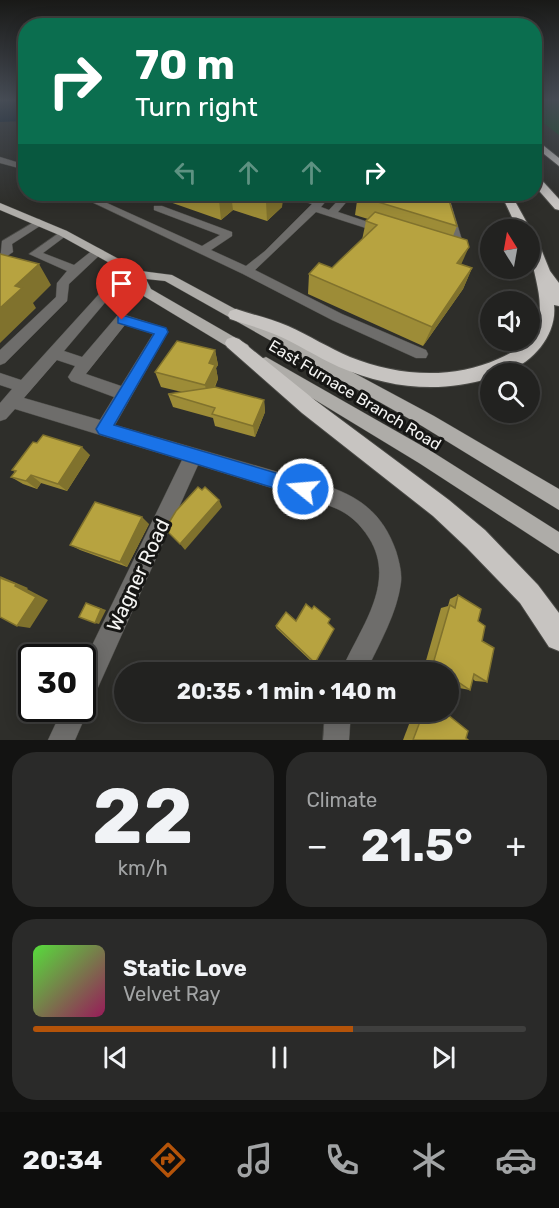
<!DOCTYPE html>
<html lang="en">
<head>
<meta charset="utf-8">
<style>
  :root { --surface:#222220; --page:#2a2a29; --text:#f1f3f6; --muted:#a2a4a5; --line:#3f3f3e; --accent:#b45309 }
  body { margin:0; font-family:Rubik,sans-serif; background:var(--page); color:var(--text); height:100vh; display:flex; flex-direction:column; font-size:22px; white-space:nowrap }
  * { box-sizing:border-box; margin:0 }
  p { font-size:20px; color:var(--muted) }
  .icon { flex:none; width:33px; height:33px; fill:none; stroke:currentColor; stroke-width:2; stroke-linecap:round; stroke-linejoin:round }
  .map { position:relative; height:740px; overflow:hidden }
  .panel { display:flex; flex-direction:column; gap:12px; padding:12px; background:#131312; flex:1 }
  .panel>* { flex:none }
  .banner { position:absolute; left:18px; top:18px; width:524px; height:183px; border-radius:24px; box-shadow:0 3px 15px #0003,0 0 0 2px var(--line); background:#0b6e4f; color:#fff; overflow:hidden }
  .needle { width:39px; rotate:349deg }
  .fabs { position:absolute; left:480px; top:219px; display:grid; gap:12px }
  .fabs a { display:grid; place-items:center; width:60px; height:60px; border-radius:50%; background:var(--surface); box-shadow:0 3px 15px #0003,0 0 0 2px var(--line); font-size:30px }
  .speed { position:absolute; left:18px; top:644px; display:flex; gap:12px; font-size:30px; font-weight:700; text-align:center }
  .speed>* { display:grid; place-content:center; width:78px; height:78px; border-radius:50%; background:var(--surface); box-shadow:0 3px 15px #0003,0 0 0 2px var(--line); line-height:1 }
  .speed .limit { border:3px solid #111; border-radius:9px; background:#fff; color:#111 }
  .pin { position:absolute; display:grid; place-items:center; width:51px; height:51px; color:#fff; margin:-62px -26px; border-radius:50% 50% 50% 0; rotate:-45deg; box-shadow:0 0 6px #0007 }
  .pin .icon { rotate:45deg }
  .me { position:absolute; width:66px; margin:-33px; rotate:287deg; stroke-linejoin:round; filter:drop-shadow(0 0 4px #0008) }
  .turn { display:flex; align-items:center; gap:21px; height:126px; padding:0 18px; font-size:27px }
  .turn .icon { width:78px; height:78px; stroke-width:2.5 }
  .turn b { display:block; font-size:42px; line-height:51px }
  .lanes { display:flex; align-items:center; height:57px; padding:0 18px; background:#0003; justify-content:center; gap:30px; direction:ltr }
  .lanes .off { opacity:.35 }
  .big { font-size:45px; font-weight:700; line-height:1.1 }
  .panel .card { flex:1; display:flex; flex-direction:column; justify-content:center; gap:9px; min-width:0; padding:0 21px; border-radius:24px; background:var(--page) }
  .panel .dial { align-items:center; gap:0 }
  .dial b { font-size:78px; line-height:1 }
  .song { display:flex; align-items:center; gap:18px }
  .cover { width:72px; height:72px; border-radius:9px; background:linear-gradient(135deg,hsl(110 70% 55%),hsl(330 70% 35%)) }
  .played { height:6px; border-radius:3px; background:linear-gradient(90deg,var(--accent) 65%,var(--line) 65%) }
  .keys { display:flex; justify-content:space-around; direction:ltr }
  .heat { display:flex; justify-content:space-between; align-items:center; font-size:33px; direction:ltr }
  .panel .tiles { flex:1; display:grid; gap:12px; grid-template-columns:1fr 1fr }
  .card:last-child { grid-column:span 2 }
  .trip { position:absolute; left:114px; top:662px; width:345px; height:60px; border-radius:30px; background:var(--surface); box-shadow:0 3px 15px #0003,0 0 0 2px var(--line); font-weight:700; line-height:60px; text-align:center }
  .tabs { display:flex; height:96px; justify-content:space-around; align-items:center; background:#0e0e0d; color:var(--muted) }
  .tabs .icon { width:42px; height:42px }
  .tabs .selected { color:var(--accent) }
  .tabs b { font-size:27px; color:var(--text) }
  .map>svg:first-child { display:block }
</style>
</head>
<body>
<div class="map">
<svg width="559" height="740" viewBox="0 0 559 740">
  <rect width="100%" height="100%" fill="#2e2e2a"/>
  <path fill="#104b22" d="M534 101H559V135L534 116Z"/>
  <path fill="#061a2e" d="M0 101H25V121L0 122Z"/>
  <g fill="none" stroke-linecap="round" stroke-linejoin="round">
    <defs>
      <g id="minor">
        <path d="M0 157 26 165V170L0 163Z"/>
        <path d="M75 194H87L202 246 220 235 154 210V206H162L232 232V236L211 250 246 266 265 251 312 204 285 196 284 194H297L317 199 323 194H332L321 207 329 210 344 194H353L338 212 386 228V232H378L316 212 255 270 342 314 426 350 428 354 426 358H416L332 320 243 274Z"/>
        <path d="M439 194H448L462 240 460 256 456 257 450 254 452 240Z"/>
        <path d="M39 219 44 222 43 224 12 244 13 252 0 261 2 241Z"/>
        <path d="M63 230 67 231V235L43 253 74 265 94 249 98 248 104 251 69 284 67 301 5 363 0 365V350L56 297 57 283 67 271 29 254Z"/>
        <path d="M138 270 142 271V277L108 299 64 351 82 357 117 316 122 314 166 328 168 332 115 425 330 487C364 499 384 517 396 551 399 561 402 572 401 582 397 614 379 644 366 672H341C358 630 398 584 369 538 359 522 347 512 330 506L198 465 91 703 87 704 89 708 75 740H48L63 708H82V666L182 460 15 409 6 419 0 421V403L12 389 0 385V373L21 380 100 293ZM125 325 153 334 121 386 86 374ZM57 360 75 366 68 377 71 381 114 397 100 420 24 398Z"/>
        <path d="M325 711H351L349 740H323Z"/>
      </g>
      <g id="major">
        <path d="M0 203 67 231 141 271 172 275 434 416 559 489V510L422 426 165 281 146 279 151 289 248 345 250 349 248 353H238L142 295 133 276 59 235 0 210Z"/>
        <path d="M266 357 431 451 559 532V554L419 463 261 367 259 363 261 359Z"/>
      </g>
      <g id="highway">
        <path d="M534 138 559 158V166L534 146Z"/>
        <path d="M534 175 538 176 559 199V210L555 209 534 185Z"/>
        <path d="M501 194H511L531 230 530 233V230H518Z"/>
        <path d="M530 235 537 239 550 271 559 283V306L554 305C558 339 524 374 490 374V378C439 394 388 388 339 367 317 357 296 343 274 334 260 328 245 324 230 319L228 315 230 311 236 309C254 315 272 319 288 326 310 336 329 348 350 357 397 376 451 380 498 359 514 352 532 342 537 325 547 296 527 264 530 235Z"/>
        <path d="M233 337 239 339 316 401 449 500 485 530 538 585 559 613V651L549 647 520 603 467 548 433 516 302 413 227 347 225 343 227 339Z"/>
      </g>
    </defs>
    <use href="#minor" stroke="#4a4a46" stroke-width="1"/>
    <use href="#major" stroke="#4a4a46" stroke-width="1"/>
    <use href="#highway" stroke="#4a4a46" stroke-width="2"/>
    <use href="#minor" fill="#6e6d6b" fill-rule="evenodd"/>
    <use href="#major" fill="#aeaca8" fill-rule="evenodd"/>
    <use href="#highway" fill="#c7c4c1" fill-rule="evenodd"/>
  </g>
  <g fill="#9d8c37">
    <path d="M163 194H283L282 207 267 221 233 210 221 220 164 200Z"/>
    <path d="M358 194H448L457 226 453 236 461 264 472 268 463 289 423 346 308 294 309 274 332 268 362 240 366 221 368 219 355 215Z"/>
    <path d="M215 350 218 365 216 368 218 379 215 387 264 400 265 412 255 437 215 426 213 418 173 407 168 394 182 392 161 387 155 372Z"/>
    <path d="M90 455 67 491 41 483 37 489 23 484 11 477 15 472 12 470Z"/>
    <path d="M149 524 127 567 80 550 70 545Z"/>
    <path d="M458 595 478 621 482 641 487 682 475 681 473 679 470 690 459 688 448 681V672H436L425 664 441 608 448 606 450 599Z"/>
    <path d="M296 621 328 623 315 663H313L276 628V626Z"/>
    <path d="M414 711H443L468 740H403Z"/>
  </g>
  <g fill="#80722d">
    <path d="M227 194H231L233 210 221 220 219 200Z"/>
    <path d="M276 194H283L282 207 267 221 266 202Z"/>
    <path d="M469 247 460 267 457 263Z"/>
    <path d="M39 264 51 285 33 303 36 308 0 343V308L15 286Z"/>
    <path d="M472 268 463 289 423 346 432 327Z"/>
    <path d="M215 350 218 365 216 368 218 379 208 399 205 385 209 363Z"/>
    <path d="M264 400 265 412 255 437 253 426Z"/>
    <path d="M82 447 90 455 67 491 58 484Z"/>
    <path d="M31 475 41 483 37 489 26 481Z"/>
    <path d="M219 500 222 507 185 550 180 544Z"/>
    <path d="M142 517 149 524 127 567 120 562Z"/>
    <path d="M0 576 28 588 27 589 48 600 30 628 17 626Z"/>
    <path d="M86 603 106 610 99 624 95 623Z"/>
  </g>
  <g fill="#b7a340" stroke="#80722d" stroke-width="1.5">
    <path d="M199 194H227L219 200Z"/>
    <path d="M239 194H276L266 202Z"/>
    <path d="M360 194H447L457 226 358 196Z"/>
    <path d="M375 212 467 240 469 247 457 263 472 268 432 327 309 274 319 263 332 268 339 261 377 225 366 221Z"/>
    <path d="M0 254 39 264 15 286 22 288 0 308Z"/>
    <path d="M177 341 215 350 209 363 215 365 205 385 155 372Z"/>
    <path d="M215 387 264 400 253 426 212 414 215 408 168 394Z"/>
    <path d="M43 435 82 447 58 484 31 475 26 481 11 477 16 471 12 470 33 442 37 443Z"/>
    <path d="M198 487 202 490 205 487 219 500 180 544 165 529 176 511Z"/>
    <path d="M95 502 142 517 120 562 70 545Z"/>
    <path d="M0 578 16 584 15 586 36 597 17 626 0 617Z"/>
    <path d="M458 595 481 609 478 621 485 626 482 641 494 648 487 682 474 674 470 690 448 675V672H444L433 664 450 605 455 608Z"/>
    <path d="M86 603 101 609 95 623 79 617Z"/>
    <path d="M306 604 312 609 314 606 330 619 328 623 334 629 315 663 276 626 286 612 296 621Z"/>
    <path d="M424 711H443L468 731 466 738 468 740H413Z"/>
  </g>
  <linearGradient id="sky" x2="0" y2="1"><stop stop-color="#191917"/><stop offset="0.49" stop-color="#464c55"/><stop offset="1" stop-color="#464c55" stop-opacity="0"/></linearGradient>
  <rect width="559" height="205" fill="url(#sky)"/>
  <path fill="#1a73e8" stroke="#114b97" stroke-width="1.5" d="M122 315 166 328 168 332 114 425 303 481 309 483 312 489 309 495 303 497 99 434 96 429 99 424 154 334 118 323V316Z"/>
  <g text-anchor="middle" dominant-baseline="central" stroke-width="6" stroke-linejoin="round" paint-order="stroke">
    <g font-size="16" fill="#f5f5f3" stroke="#161614">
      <text transform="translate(355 395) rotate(31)">East Furnace Branch Road</text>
    </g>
    <g font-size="20" fill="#f5f5f3" stroke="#161614">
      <text transform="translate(138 575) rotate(-65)">Wagner Road</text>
    </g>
  </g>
</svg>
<div class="fabs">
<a><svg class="needle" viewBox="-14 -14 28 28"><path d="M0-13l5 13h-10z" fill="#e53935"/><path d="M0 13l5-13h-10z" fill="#a2a4a5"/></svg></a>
<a><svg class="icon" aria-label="sound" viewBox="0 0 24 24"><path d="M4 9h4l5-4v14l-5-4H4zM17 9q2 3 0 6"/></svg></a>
<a><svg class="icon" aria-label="search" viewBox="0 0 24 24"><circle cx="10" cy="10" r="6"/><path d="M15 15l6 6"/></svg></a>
</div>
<div class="speed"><div class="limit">30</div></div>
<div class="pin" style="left:122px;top:320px;background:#d93025"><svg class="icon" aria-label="arrive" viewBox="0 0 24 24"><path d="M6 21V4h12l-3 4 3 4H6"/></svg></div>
<svg class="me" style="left:303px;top:489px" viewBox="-20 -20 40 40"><circle r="17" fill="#1a73e8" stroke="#fff" stroke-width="3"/><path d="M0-11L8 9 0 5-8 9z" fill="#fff"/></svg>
<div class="trip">20:35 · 1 min · 140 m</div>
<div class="banner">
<div class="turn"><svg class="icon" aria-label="right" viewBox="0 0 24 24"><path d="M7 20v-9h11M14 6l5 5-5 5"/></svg><div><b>70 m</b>Turn right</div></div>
<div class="lanes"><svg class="icon off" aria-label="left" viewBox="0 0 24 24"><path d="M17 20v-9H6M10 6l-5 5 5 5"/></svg><svg class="icon off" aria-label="ahead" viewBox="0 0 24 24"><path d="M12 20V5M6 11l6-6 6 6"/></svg><svg class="icon off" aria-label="ahead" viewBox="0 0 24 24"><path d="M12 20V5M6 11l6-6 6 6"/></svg><svg class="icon" aria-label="right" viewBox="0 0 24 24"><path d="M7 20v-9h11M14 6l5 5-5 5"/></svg></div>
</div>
</div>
<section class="panel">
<div class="tiles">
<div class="card dial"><b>22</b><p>km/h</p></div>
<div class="card"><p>Climate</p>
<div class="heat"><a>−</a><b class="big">21.5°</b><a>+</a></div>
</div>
<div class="card">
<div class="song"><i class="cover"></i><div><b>Static Love</b><p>Velvet Ray</p></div></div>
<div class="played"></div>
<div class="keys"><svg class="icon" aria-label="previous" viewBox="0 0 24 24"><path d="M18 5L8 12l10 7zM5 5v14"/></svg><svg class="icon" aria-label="pause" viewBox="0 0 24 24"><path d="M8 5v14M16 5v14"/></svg><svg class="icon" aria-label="next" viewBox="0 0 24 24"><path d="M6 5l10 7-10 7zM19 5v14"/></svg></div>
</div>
</div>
</section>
<nav class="tabs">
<b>20:34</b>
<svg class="icon selected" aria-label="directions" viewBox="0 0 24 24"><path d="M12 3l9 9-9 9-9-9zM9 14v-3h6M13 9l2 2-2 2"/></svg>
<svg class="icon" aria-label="music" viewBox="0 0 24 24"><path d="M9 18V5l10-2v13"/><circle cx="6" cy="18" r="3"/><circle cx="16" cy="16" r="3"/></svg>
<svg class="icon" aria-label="phone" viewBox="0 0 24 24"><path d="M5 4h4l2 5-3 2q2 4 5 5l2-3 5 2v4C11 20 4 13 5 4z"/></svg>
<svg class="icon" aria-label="climate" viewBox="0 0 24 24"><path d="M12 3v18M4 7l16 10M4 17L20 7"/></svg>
<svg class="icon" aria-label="car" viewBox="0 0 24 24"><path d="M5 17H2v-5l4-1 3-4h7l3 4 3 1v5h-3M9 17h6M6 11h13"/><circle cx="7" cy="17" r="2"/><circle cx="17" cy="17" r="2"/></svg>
</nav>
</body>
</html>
